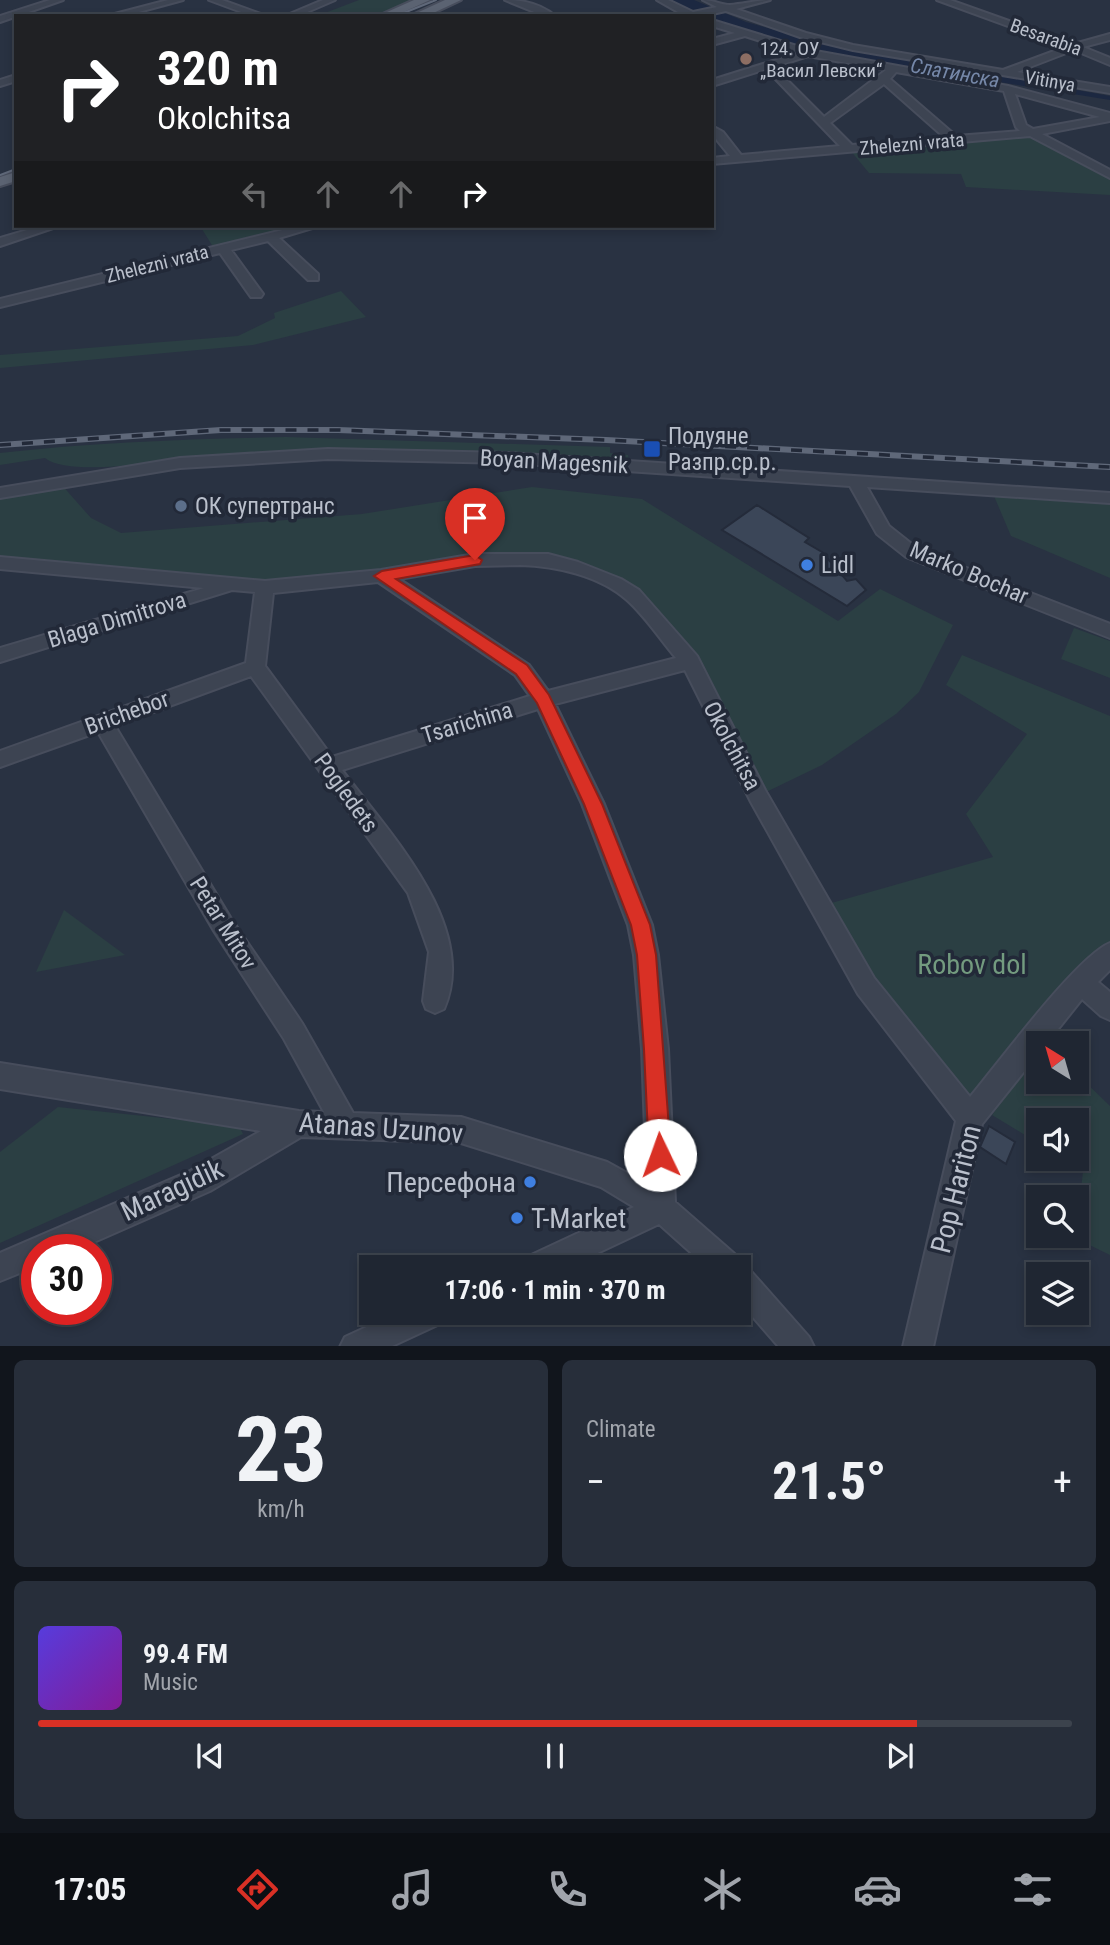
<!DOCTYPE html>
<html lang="en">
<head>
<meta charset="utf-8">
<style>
  :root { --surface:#1f2632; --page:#272e3a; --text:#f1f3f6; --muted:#a1a5ac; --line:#3c434d; --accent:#d93025 }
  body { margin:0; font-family:"Roboto Condensed",sans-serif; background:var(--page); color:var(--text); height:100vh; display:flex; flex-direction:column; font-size:26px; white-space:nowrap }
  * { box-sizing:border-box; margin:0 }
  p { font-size:23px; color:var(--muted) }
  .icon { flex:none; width:38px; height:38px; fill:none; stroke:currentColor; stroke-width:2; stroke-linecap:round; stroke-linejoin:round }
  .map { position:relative; height:1346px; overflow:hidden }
  .drawer { display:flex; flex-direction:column; gap:14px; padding:14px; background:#11151c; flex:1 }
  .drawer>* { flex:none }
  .hud { position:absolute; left:14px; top:14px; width:700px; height:214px; border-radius:0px; box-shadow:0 4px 10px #0003,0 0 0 2px var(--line); background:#202124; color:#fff; overflow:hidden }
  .needle { width:46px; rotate:323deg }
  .fabs { position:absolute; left:1026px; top:1031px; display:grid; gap:14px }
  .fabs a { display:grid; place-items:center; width:63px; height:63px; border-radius:0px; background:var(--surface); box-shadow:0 4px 10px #0003,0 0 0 2px var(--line); font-size:35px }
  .speed { position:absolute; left:21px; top:1234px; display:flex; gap:14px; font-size:35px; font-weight:700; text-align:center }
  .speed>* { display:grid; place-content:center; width:91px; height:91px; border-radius:50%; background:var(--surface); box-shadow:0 4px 10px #0003,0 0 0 2px var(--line); line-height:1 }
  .speed .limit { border:10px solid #d22; background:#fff; color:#111 }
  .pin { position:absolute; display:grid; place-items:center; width:60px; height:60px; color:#fff; margin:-72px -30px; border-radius:50% 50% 50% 0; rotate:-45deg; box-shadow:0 0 7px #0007 }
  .pin .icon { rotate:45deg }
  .me { position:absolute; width:77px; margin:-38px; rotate:357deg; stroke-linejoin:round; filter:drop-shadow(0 0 5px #0008) }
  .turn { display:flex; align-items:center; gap:24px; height:147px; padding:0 28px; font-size:32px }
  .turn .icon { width:91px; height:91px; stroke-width:2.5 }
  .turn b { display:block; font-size:49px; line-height:60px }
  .lanes { display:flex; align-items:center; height:66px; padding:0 28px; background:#0003; justify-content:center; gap:35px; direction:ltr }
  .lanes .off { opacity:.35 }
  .big { font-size:52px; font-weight:700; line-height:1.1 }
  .drawer .card { flex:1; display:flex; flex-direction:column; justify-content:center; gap:10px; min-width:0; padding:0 24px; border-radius:10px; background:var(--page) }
  .drawer .dial { align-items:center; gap:0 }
  .dial b { font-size:91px; line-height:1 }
  .song { display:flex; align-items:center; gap:21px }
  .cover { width:84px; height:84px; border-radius:10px; background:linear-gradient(135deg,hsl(250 70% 55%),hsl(290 70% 35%)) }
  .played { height:7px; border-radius:4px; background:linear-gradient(90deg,var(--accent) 85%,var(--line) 85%) }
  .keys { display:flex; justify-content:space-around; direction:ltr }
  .heat { display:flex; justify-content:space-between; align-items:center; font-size:38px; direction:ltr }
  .drawer .tiles { flex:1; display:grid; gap:14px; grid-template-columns:1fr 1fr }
  .card:last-child { grid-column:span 2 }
  .trip { position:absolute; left:359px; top:1255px; width:392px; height:70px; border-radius:0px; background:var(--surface); box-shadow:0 4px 10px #0003,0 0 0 2px var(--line); font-weight:700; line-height:70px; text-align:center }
  .tab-bar { display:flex; height:112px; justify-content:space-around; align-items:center; background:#0c0f14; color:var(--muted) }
  .tab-bar .icon { width:49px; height:49px }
  .tab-bar .on { color:var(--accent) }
  .tab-bar b { font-size:32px; color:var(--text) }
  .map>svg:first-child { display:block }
</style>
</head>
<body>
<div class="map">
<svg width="1110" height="1347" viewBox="0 0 1110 1347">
  <rect width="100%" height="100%" fill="#293242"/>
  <g fill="#2b3f43">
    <path d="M359 0H413L373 16H317Z"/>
    <path d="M1031 133 1110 175V195L966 187 961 174 869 173 850 150Z"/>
    <path d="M200 226H313L215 250Z"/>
    <path d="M341 291 366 317 253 345 0 368V355L238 336 275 318 274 313Z"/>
    <path d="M286 437 610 447V453L628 455 629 460C479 451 330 441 181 459 150 463 68 476 45 458L0 465V453C95 442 191 439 286 437Z"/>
    <path d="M60 483 91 518 121 533 362 514 532 487 642 499 838 621 880 589 953 625 919 692 896 714 822 765 758 796 690 661 615 583 520 559 265 587 0 563V493Z"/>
    <path d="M991 489 1110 500V578L1011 536Z"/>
    <path d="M1074 628 1110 641V678L1061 659Z"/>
    <path d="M962 655 1110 716V954L970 1118 821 906 993 857 966 814 1027 734 946 685Z"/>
    <path d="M64 910 125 955 36 972Z"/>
    <path d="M1038 1053V1082H1076V1073L1110 1106V1255L1073 1237 1076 1236 1083 1171 1063 1159 1076 1158V1120H1038V1143L992 1115Z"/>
    <path d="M58 1107 239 1126 243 1134 0 1243V1152Z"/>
  </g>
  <path fill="#1c2841" d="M667 0H694L746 22 832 46 1110 96V100L845 57 798 47 712 21V16H700Z"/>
  <g fill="#3b4658" stroke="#242b3a" stroke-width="2">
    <path d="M757 505 809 538 805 542 822 552 847 581 856 579 866 590 847 606 722 530Z"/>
    <path d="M989 1126 1015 1142 1006 1164 980 1147Z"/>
  </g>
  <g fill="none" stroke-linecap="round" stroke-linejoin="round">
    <defs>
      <g id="minor">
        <path d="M50 0H63L0 22V16Z"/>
        <path d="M168 0H183L124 16H107Z"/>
        <path d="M209 0H222L266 16H252Z"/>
        <path d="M323 0H335L298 16H285Z"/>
        <path d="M505 0C523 0 541 4 555 16H544Z"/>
        <path d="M657 0H668L693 12 717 7 703 0C712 0 722 5 730 5 744 4 757 0 770 0L736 9 806 33 853 45 1003 70 1065 47 937 0H950L1074 44 1110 34V40L1083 47 1110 58V65L1074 50 1017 72 1110 87V93L853 50 800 37 726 11 703 16H685Z"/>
        <path d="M712 20 810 50 1008 86 1110 113V121L1042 134 1110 170V178L1030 136 712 164V158L730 156 712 134V126L723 132 741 155 840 146 766 69 712 86V80L798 53 745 36 712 45V39L735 33 712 26ZM808 56 886 70 824 117 774 67ZM896 72 1004 91 1016 127 1020 131 956 136 890 79ZM884 84 944 137 852 145 830 123ZM1015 94 1100 117 1033 129 1026 125Z"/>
        <path d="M16 75V81L0 86V80Z"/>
        <path d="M41 226H59L0 246V238Z"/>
        <path d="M299 226H319L279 238 318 274V280H308L268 241 231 250 263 294 261 297H251L220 253 0 307V299Z"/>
        <path d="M328 449 508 453 1110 493V503L867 487 889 526 918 549 1110 624V638L906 557 877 534 850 486 508 463 328 459 180 468 0 498V488L180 458Z"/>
        <path d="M475 554H548L578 562 621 579 639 590 697 656 765 790 874 978 970 1097C997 1065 1077 956 1110 943V970L1098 982 1110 992V1020L1101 1016 1082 999 1047 1043H1038V1054L982 1124 933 1347H903L956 1121 858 994 751 802 685 670 555 704 604 804 652 925 658 955 668 1049 675 1202 738 1257 741 1265 748 1268 809 1337 814 1347H779L738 1300V1267H707L659 1224 568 1267H523L527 1257 634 1207 601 1187 461 1143 301 1137 210 1191 76 1250H37V1266L0 1281V1253L190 1171 261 1131 0 1089V1063L299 1111 324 1112 284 1039 214 931 98 732 0 767V751L246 663 255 592 232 590 0 662V648L204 588 0 569V557L265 581 381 570ZM520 565C555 566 599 575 627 600 645 616 660 639 676 658L548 691 529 665 399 579 475 566ZM378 582 515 675 530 696 332 757 265 666 273 593ZM251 676 408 893 429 952 423 1001 426 1009 435 1013 444 1009C480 926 388 832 342 770L538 709 582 804 628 925 634 955 642 1049 647 1184 607 1162 461 1117 353 1113 302 1023 230 917 115 726Z"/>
        <path d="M399 1312H448L444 1322 390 1347H340L345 1337Z"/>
      </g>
      <g id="major">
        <path d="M414 0H430L395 16H378Z"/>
        <path d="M445 0H461L427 16H410Z"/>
        <path d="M16 172V181L0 186V177Z"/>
      </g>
    </defs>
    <use href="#minor" stroke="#474d5c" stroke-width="4"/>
    <use href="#major" stroke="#474d5c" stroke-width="4"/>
    <use href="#minor" fill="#3d4452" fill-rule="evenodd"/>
    <use href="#major" fill="#5b6372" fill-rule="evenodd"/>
    <g stroke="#5f6879" stroke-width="2">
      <path d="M396 16 436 0"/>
      <path d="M0 175 16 169"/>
    </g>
    <defs>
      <path id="rail" d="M0 445 221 430H338L606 440 1110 467"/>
    </defs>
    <use href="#rail" stroke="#5f6879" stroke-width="6"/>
    <use href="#rail" stroke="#222938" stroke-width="3.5" stroke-dasharray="11" stroke-linecap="butt"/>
  </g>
  <path fill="#d93025" stroke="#8d1f18" stroke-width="2" d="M475 555 482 560 480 564 396 579 527 665 549 695 602 804 650 925 656 955 671 1155 668 1163 660 1166 652 1163 649 1155 644 1049 637 955 631 925 584 804 537 703 516 674 374 576 382 571Z"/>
  <circle fill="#8d6e63" stroke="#222938" stroke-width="2.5" cx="746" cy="59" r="7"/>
  <rect fill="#1a4fb4" stroke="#222938" stroke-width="2.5" x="643" y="440" width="18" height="18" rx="3.5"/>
  <circle fill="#5c6f8a" stroke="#222938" stroke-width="2.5" cx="181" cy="506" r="7"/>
  <g fill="#3f7fe0" stroke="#222938" stroke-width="2.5">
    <circle cx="807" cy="565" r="7"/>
    <circle cx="530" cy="1182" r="7"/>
    <circle cx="517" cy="1218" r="7"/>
  </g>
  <g text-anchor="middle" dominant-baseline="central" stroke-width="7" stroke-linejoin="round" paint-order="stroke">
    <g font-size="19" fill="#bac0cc" stroke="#222938">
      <text transform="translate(1046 37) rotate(20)">Besarabia</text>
      <text transform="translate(1050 81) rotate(10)">Vitinya</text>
      <text transform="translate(912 144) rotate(-5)">Zhelezni vrata</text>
      <text transform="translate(157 264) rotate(-14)">Zhelezni vrata</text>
    </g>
    <g font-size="19" fill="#bac0cc" stroke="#222938" text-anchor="start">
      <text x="760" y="48">124. ОУ<tspan x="760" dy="22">„Васил Левски“</tspan></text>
    </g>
    <g font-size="21" font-style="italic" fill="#7688a9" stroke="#222938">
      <text transform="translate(955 73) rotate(10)">Слатинска</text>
    </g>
    <g font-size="23" fill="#bac0cc" stroke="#222938" text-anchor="start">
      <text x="668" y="436">Подуяне<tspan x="668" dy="26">Разпр.ср.р.</tspan></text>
      <text x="195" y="506">ОК супертранс</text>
      <text x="821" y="565">Lidl</text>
    </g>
    <g font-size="23" fill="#bac0cc" stroke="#222938">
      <text transform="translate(554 462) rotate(3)">Boyan Magesnik</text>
      <text transform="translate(969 573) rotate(23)">Marko Bochar</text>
      <text transform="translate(117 620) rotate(-17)">Blaga Dimitrova</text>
      <text transform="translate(127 713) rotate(-20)">Brichebor</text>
      <text transform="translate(467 723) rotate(-17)">Tsarichina</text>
      <text transform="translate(732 746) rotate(62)">Okolchitsa</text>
      <text transform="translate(346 793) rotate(54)">Pogledets</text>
      <text transform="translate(223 923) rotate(58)">Petar Mitov</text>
    </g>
    <g font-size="28" fill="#739b7f" stroke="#222938">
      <text x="972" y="964">Robov dol</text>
    </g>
    <g font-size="28" fill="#bac0cc" stroke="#222938">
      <text transform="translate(381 1128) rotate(4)">Atanas Uzunov</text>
      <text transform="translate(956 1189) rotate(-76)">Pop Hariton</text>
      <text transform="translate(172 1190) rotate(-25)">Maragidik</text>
    </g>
    <g font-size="28" fill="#bac0cc" stroke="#222938" text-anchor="end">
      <text x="516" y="1182">Персефона</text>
      <text x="531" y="1218" text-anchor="start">T-Market</text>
    </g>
  </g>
</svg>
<div class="fabs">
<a><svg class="needle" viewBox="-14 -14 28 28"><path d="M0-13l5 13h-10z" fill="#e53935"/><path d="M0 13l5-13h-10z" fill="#a1a5ac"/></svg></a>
<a><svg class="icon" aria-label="sound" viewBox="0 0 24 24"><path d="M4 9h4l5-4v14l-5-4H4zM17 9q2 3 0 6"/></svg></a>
<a><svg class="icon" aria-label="search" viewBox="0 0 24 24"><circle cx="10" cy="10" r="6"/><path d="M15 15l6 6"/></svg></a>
<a><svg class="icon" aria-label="layers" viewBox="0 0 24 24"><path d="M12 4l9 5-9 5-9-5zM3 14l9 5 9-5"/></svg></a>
</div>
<div class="speed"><div class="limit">30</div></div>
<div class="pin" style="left:475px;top:560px;background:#d93025"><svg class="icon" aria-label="arrive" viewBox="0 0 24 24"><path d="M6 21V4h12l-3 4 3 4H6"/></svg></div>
<svg class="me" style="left:660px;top:1155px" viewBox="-20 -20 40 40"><circle r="19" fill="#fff"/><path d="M0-13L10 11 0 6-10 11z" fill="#d93025"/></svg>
<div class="trip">17:06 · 1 min · 370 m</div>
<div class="hud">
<div class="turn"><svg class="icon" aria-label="right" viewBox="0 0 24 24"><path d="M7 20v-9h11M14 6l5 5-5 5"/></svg><div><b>320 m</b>Okolchitsa</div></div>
<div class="lanes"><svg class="icon off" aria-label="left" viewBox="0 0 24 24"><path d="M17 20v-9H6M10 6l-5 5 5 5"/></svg><svg class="icon off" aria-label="ahead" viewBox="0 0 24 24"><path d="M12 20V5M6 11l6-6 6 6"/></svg><svg class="icon off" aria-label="ahead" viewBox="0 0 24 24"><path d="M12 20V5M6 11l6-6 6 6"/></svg><svg class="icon" aria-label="right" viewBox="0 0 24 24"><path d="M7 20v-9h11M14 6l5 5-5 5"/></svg></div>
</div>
</div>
<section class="drawer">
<div class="tiles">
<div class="card dial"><b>23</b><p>km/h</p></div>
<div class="card"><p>Climate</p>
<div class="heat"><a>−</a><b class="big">21.5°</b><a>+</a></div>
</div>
<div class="card">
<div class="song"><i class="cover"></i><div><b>99.4 FM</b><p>Music</p></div></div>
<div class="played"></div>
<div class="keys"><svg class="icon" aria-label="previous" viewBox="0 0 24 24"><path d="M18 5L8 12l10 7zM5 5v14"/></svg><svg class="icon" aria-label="pause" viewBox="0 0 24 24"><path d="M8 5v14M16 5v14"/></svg><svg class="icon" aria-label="next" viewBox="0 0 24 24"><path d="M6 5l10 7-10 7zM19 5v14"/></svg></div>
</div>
</div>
</section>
<nav class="tab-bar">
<b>17:05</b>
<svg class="icon on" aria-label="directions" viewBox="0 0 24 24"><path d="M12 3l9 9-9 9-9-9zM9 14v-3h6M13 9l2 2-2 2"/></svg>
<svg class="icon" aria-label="music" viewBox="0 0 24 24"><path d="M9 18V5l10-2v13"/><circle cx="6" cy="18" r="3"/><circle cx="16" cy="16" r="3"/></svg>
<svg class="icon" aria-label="phone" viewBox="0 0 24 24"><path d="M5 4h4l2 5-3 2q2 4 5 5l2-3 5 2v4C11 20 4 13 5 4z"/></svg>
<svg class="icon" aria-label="climate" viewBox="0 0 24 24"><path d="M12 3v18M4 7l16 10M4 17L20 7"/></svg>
<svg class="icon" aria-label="car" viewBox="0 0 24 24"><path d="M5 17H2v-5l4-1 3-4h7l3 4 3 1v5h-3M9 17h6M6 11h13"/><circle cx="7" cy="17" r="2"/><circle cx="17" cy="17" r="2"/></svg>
<svg class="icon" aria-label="filters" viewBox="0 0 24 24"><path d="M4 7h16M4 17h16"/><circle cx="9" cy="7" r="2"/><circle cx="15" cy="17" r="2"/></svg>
</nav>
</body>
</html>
